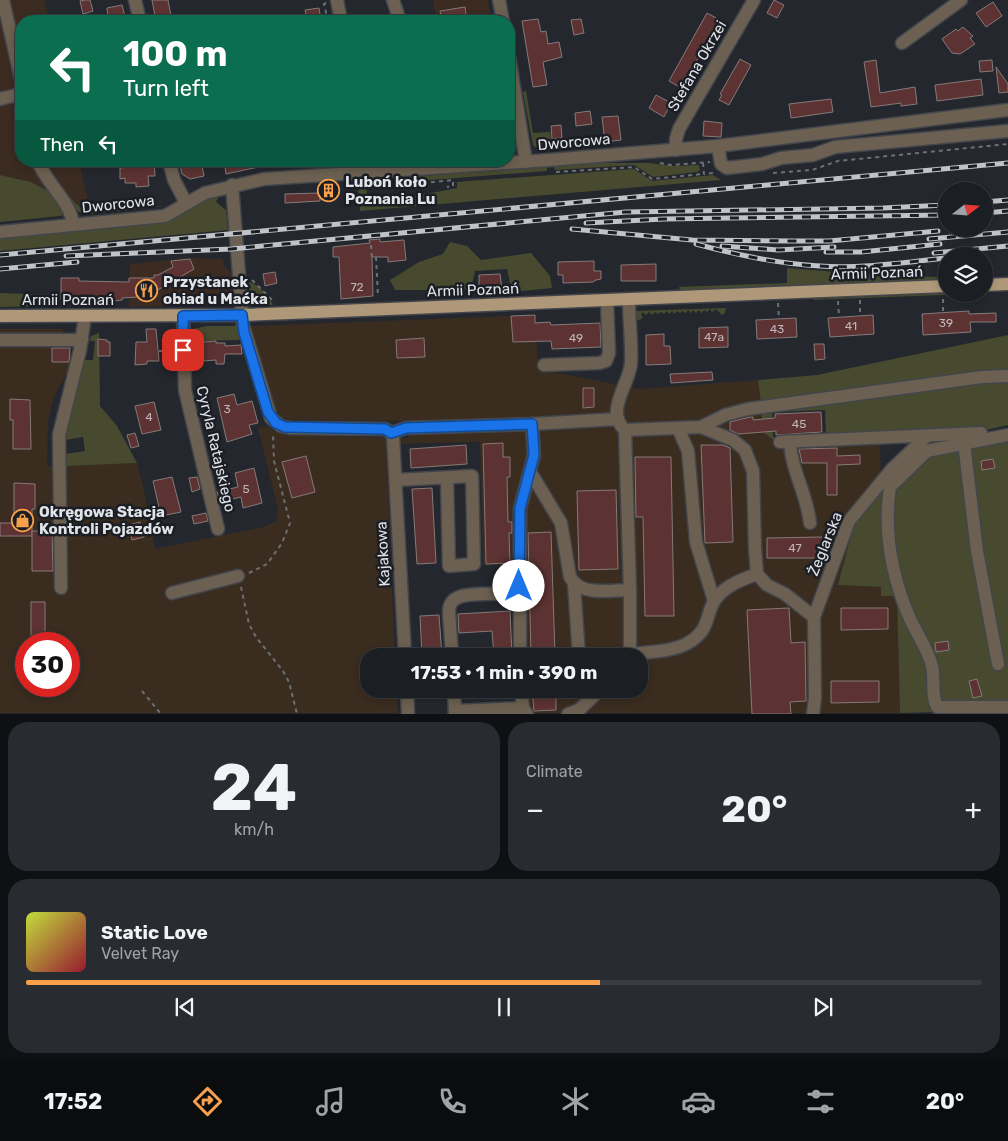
<!DOCTYPE html>
<html lang="en">
<head>
<meta charset="utf-8">
<style>
  :root { --surface:#1b1e22; --page:#282b2f; --text:#f1f3f6; --muted:#a0a2a5; --line:#393c40; --accent:#f9a04c }
  body { margin:0; font-family:Rubik,sans-serif; background:var(--page); color:var(--text); height:100vh; display:flex; flex-direction:column; font-size:19px; white-space:nowrap }
  * { box-sizing:border-box; margin:0 }
  p { font-size:16px; color:var(--muted) }
  .icon { flex:none; width:28px; height:28px; fill:none; stroke:currentColor; stroke-width:2; stroke-linecap:round; stroke-linejoin:round }
  .map { position:relative; height:714px; overflow:hidden }
  .drawer { display:flex; flex-direction:column; gap:8px; padding:8px; background:#0f1013; flex:1 }
  .drawer>* { flex:none }
  .guide { position:absolute; left:15px; top:15px; width:500px; height:152px; border-radius:20px; box-shadow:0 2px 8px #0003,0 0 0 1px var(--line); background:#0b6e4f; color:#fff; overflow:hidden }
  .needle { width:32px; rotate:73deg }
  .tools { position:absolute; left:938px; top:182px; display:grid; gap:10px }
  .tools a { display:grid; place-items:center; width:55px; height:55px; border-radius:50%; background:var(--surface); box-shadow:0 2px 8px #0003,0 0 0 1px var(--line); font-size:25px }
  .speed { position:absolute; left:15px; top:632px; display:flex; gap:10px; font-size:25px; font-weight:700; text-align:center }
  .speed>* { display:grid; place-content:center; width:65px; height:65px; border-radius:50%; background:var(--surface); box-shadow:0 2px 8px #0003,0 0 0 1px var(--line); line-height:1 }
  .speed .limit { border:8px solid #d22; background:#fff; color:#111 }
  .pin { position:absolute; display:grid; place-items:center; width:42px; height:42px; color:#fff; margin:-21px; border-radius:10px; box-shadow:0 2px 8px #0006 }
  .me { position:absolute; width:55px; margin:-28px; rotate:0deg; stroke-linejoin:round; filter:drop-shadow(0 0 4px #0008) }
  .turn { display:flex; align-items:center; gap:18px; height:105px; padding:0 25px; font-size:22px }
  .turn .icon { width:65px; height:65px; stroke-width:2.5 }
  .turn b { display:block; font-size:35px; line-height:42px }
  .then { display:flex; align-items:center; height:48px; padding:0 25px; background:#0003; gap:10px; font-size:19px }
  .big { font-size:38px; font-weight:700; line-height:1.1 }
  .drawer .card { flex:1; display:flex; flex-direction:column; justify-content:center; gap:8px; min-width:0; padding:0 18px; border-radius:20px; background:var(--page) }
  .drawer .dial { align-items:center; gap:0 }
  .dial b { font-size:65px; line-height:1 }
  .song { display:flex; align-items:center; gap:15px }
  .cover { width:60px; height:60px; border-radius:8px; background:linear-gradient(135deg,hsl(70 70% 55%),hsl(350 70% 35%)) }
  .played { height:5px; border-radius:2px; background:linear-gradient(90deg,var(--accent) 60%,var(--line) 60%) }
  .keys { display:flex; justify-content:space-around; direction:ltr }
  .heat { display:flex; justify-content:space-between; align-items:center; font-size:28px; direction:ltr }
  .drawer .tiles { flex:1; display:grid; gap:8px; grid-template-columns:1fr 1fr }
  .card:last-child { grid-column:span 2 }
  .trip { position:absolute; left:360px; top:648px; width:288px; height:50px; border-radius:20px; background:var(--surface); box-shadow:0 2px 8px #0003,0 0 0 1px var(--line); font-weight:700; line-height:50px; text-align:center }
  .menu { display:flex; height:80px; justify-content:space-around; align-items:center; background:#0b0c0e; color:var(--muted) }
  .menu .icon { width:35px; height:35px }
  .menu .selected { color:var(--accent) }
  .menu b { font-size:22px; color:var(--text) }
  .map>svg:first-child { display:block }
</style>
</head>
<body>
<div class="map">
<svg width="1008" height="714" viewBox="0 0 1008 714">
  <rect width="100%" height="100%" fill="#24282e"/>
  <g fill="#3b2b21">
    <path d="M0 0H44L49 21H21V161H79L90 210H83L62 190 50 192 31 182 0 175Z"/>
    <path d="M433 0H488L491 21H437Z"/>
    <path d="M190 258 223 259 224 265 230 272 233 287 232 295 228 301 218 305 129 307 130 264Z"/>
  </g>
  <path fill="#3a2c1f" fill-rule="evenodd" d="M535 315 538 369 640 389 758 380 764 433 782 445 880 441 881 491 838 585 881 587 897 596 900 713H528V689H639V656H527L526 565H483L480 442 386 444 395 656H369V689H397L398 713H0V329H63L64 348H70L71 365 54 397 48 421 47 466 137 463 144 490 155 549 264 527 276 521 278 510 258 428 268 426 272 430 285 435 409 438 408 421 291 420 281 417 273 407 253 339 251 326ZM26 644H69V686H26Z"/>
  <g fill="#474a2e">
    <path d="M526 91 533 133 550 132 552 150 540 151 533 145 523 92Z"/>
    <path d="M595 163H649L672 166 699 165 700 170 697 172 653 177 634 165 555 170 554 166Z"/>
    <path d="M547 166V171L405 182 394 178Z"/>
    <path d="M634 169 652 181 713 175 721 180 360 211 358 185 366 184 368 205H370L457 188V182Z"/>
    <path d="M0 175 31 182 50 192 66 214 60 216 0 222Z"/>
    <path d="M59 190H62L83 210 166 206 88 214 79 212Z"/>
    <path d="M211 198H218L216 202 226 210 228 230 0 251V237L173 218 200 202Z"/>
    <path d="M450 242 467 246 481 260 531 253 550 276 552 288 512 292 507 269 475 271 471 290H395L390 280 419 262 443 254Z"/>
    <path d="M787 268 885 276 946 277V279L680 290 679 287 787 283Z"/>
    <path d="M249 282C258 284 269 296 273 305 255 305 248 301 249 282Z"/>
    <path d="M0 293 51 295 50 306 0 307Z"/>
    <path d="M946 293 968 294 813 300V299Z"/>
    <path d="M726 308 725 313 722 315 716 309 712 312 710 309 707 312 705 310 701 313 699 310 696 313 693 310 691 313 688 310 686 313 682 311 680 313 677 311 674 314 672 311 669 314 667 311 664 314 661 312 658 314 655 312 652 315 649 312 646 315 643 312 641 315 643 317 640 320 635 319 634 311Z"/>
    <path d="M207 326H239V340L189 341 193 329Z"/>
    <path d="M99 333 100 406 117 426 137 463 66 466V454L85 451 83 437 65 440V431L83 360H93L95 341H90L91 336Z"/>
    <path d="M1008 335V373L761 404 758 380 817 375Z"/>
    <path d="M1008 379V425L986 430 826 435 825 410 772 412 773 437 778 438V443L764 433 761 411Z"/>
    <path d="M1008 432V710L900 713 897 596H881V587L838 585 854 524 881 491 923 450Z"/>
  </g>
  <g fill="#5c3332" stroke="#847a79">
    <path d="M85 0H90L93 11 83 14 80 1Z"/>
    <path d="M152 0H168L172 21H156Z"/>
    <path d="M774 0 784 5 777 18 767 13Z"/>
    <path d="M993 2 1002 16 986 27 976 13Z"/>
    <path d="M122 5 126 21H113L112 16 108 17 107 8Z"/>
    <path d="M465 7 467 21H442L440 11Z"/>
    <path d="M319 8 321 21H307L305 10Z"/>
    <path d="M707 13 720 20 681 88 669 81Z"/>
    <path d="M538 19 541 32 546 31 548 44 559 42 562 57 543 62 547 85 533 87 522 21Z"/>
    <path d="M581 19 584 33 574 35 571 20Z"/>
    <path d="M963 27 973 36 970 38 975 44 960 54 952 53 942 39 956 29 958 31Z"/>
    <path d="M740 59 751 65 729 105 719 100 722 95 720 94Z"/>
    <path d="M876 60 880 93 915 87 917 104 901 106V103L871 107 864 62Z"/>
    <path d="M992 60 993 71 980 72 979 61Z"/>
    <path d="M996 67 1008 84V92L999 93Z"/>
    <path d="M981 79 983 95 937 101 935 85Z"/>
    <path d="M656 95 671 103 664 117 649 108Z"/>
    <path d="M831 99 833 112 791 118 789 104Z"/>
    <path d="M590 111 592 124 576 126 575 113Z"/>
    <path d="M618 116 621 140 605 142 602 117Z"/>
    <path d="M704 121 722 123 721 137 703 136Z"/>
    <path d="M561 125 562 138 552 139 551 126Z"/>
    <path d="M139 161H154L155 176H148L149 186 136 187V183H125V178L120 179V168L139 166Z"/>
    <path d="M179 161H201L204 176 190 179 182 174Z"/>
    <path d="M224 161H268V165L226 174Z"/>
    <path d="M320 193V201L285 203V194Z"/>
    <path d="M380 239V242L404 240 406 260 388 262V257H372L373 296 341 299 339 257H333V247L370 243 369 240Z"/>
    <path d="M190 259 194 269 154 292V296L122 298V300L114 301 61 300V278H79V281L129 282V278H154V275H158L173 267 171 261Z"/>
    <path d="M594 261V271H601V279L596 280 593 282 563 283V275H558V262Z"/>
    <path d="M656 264V281H621V265Z"/>
    <path d="M275 272 277 283 265 286 263 274Z"/>
    <path d="M500 274 502 289 479 291V275Z"/>
    <path d="M969 311V314L996 313V322H970L971 332 923 335 922 314Z"/>
    <path d="M535 315V323L550 322 551 325 600 323 601 347 552 349 551 341 513 342 511 316Z"/>
    <path d="M873 315 874 334 830 337 828 318Z"/>
    <path d="M796 318 797 337 757 339 756 320Z"/>
    <path d="M728 327V347L699 348V328Z"/>
    <path d="M146 329H156L159 361H147V364L135 365 136 342H147Z"/>
    <path d="M664 334V346H670L671 364 646 365V335Z"/>
    <path d="M424 338 425 357 397 358 396 340Z"/>
    <path d="M98 339 107 340V342H110V356H98Z"/>
    <path d="M216 341V343H225V346L241 345 242 354H225L224 364H216V360L203 361V342Z"/>
    <path d="M814 344H824L825 359 815 360Z"/>
    <path d="M52 348H70L69 362H52Z"/>
    <path d="M712 372 713 380 671 383 670 374Z"/>
    <path d="M583 388H594V407L583 408Z"/>
    <path d="M234 394 237 405 252 401 258 423 249 425 252 434 227 442 217 398Z"/>
    <path d="M10 399 30 400 31 449H13V420H10Z"/>
    <path d="M154 402 161 430 142 434 135 406Z"/>
    <path d="M821 412 822 432 776 435V431L738 434 730 430V422L750 417H753V420L775 418V414Z"/>
    <path d="M135 433 139 446 131 448 127 435Z"/>
    <path d="M503 443V457H510V477H507L508 522H512V533H509L510 563 486 564 483 444Z"/>
    <path d="M466 445 467 464 411 468 410 449Z"/>
    <path d="M701 445H723L730 448 733 542 705 543Z"/>
    <path d="M837 448V456L860 455V464L837 465V495H827V463H802L799 449Z"/>
    <path d="M306 456 315 492 292 498 282 462Z"/>
    <path d="M635 457H671L674 616H645L643 517H636Z"/>
    <path d="M993 459 995 468 982 470 981 461Z"/>
    <path d="M254 468 262 503 243 508 241 497 220 502 217 492 238 487 235 473Z"/>
    <path d="M172 477 181 512 161 516 153 481Z"/>
    <path d="M197 477 200 489 192 492 189 478Z"/>
    <path d="M14 483 35 484V509H32V536H0V523H14Z"/>
    <path d="M432 488 436 563 417 564 412 489Z"/>
    <path d="M616 490 618 569 579 570 577 491Z"/>
    <path d="M206 513 208 521 194 524 192 516Z"/>
    <path d="M140 522 144 537 132 540 129 525Z"/>
    <path d="M32 531H52L53 571H32Z"/>
    <path d="M551 532 555 656H531L528 533Z"/>
    <path d="M823 537 824 558H767V538Z"/>
    <rect x="31" y="602" width="14" height="42"/>
    <path d="M789 608 791 643 805 642 806 701 790 702 791 714H752L747 610Z"/>
    <path d="M841 608H888V629L841 630Z"/>
    <path d="M510 611 512 656H494L492 631 459 633 458 614Z"/>
    <path d="M439 615 442 656H422L420 616Z"/>
    <path d="M948 641 949 650 936 652 935 643Z"/>
    <path d="M977 679 982 696 973 698 969 681Z"/>
    <path d="M831 681H879V702L831 703Z"/>
    <path d="M532 689H556V710L534 711Z"/>
  </g>
  <g fill="none" stroke-linecap="round" stroke-linejoin="round">
    <defs>
      <g id="minor">
        <path d="M3 0 21 79"/>
        <path d="M135 0 140 21"/>
        <path d="M337 0 341 21"/>
        <path d="M393 0 400 21"/>
        <path d="M499 0 503 21"/>
        <path d="M902 43 961 0"/>
        <path d="M509 56 526 162"/>
        <path d="M0 99 21 94"/>
        <path d="M718 146 721 164 727 168 762 164 781 158 813 155 835 147 1008 131"/>
        <path d="M676 150V139L679 129 754 0"/>
        <path d="M38 161C46 184 71 201 73 225"/>
        <path d="M169 161 174 180 186 203"/>
        <path d="M232 185 243 325 271 418 281 426 290 428 385 429 391 433 393 436 405 656"/>
        <path d="M0 232 165 216 205 193 264 179 550 160 718 146 1008 110"/>
        <path d="M629 300C629 320 632 342 631 363 630 383 604 412 625 430L701 427 725 415 748 409 982 377 1008 376"/>
        <path d="M183 316 185 390 218 529"/>
        <path d="M0 340H82"/>
        <path d="M544 365 599 363 606 361 609 353 607 301"/>
        <path d="M701 427 733 440 745 450 753 471 755 549 757 574 767 585 785 594 814 617"/>
        <path d="M678 428 688 451 696 542 714 601"/>
        <path d="M625 430 630 590V646L628 656"/>
        <path d="M391 433 406 428 532 424 618 419"/>
        <path d="M1008 435 927 451 890 487C883 534 892 578 911 621 918 636 928 649 932 666 935 679 931 696 937 707H1008"/>
        <path d="M790 441C791 470 807 494 810 523"/>
        <path d="M780 442 981 433"/>
        <path d="M964 443 977 551 998 664"/>
        <path d="M531 473 561 523 570 577C581 597 610 590 630 590"/>
        <path d="M396 480 472 476 474 564 449 566 447 478"/>
        <path d="M574 584 579 656"/>
        <path d="M61 588 59 435 80 350 85 316"/>
        <path d="M172 593 238 576"/>
        <path d="M629 654C647 652 670 652 686 644 713 630 704 612 717 597 727 585 743 579 757 574"/>
        <path d="M452 656 449 612C449 604 452 600 459 597 472 592 504 594 519 594"/>
        <path d="M520 656V508L534 455 532 424"/>
        <path d="M407 689 408 714"/>
        <path d="M454 689 455 714"/>
        <path d="M521 689 523 708 527 714"/>
        <path d="M455 711 523 708"/>
        <path d="M568 714 579 710 601 689"/>
        <path d="M813 714 815 698 814 617 849 521 892 469 927 436"/>
      </g>
      <g id="major">
        <path d="M984 285 1008 284"/>
        <path d="M0 316 243 315 946 286"/>
      </g>
    </defs>
    <use href="#minor" stroke="#42464c" stroke-width="15"/>
    <use href="#major" stroke="#42464c" stroke-width="15"/>
    <g stroke="#6c7075" stroke-width="2" stroke-dasharray="4 4" stroke-linecap="butt">
      <path d="M326 3 324 4 328 21"/>
      <path d="M660 163 671 165 710 162"/>
      <path d="M703 163 704 174 713 173"/>
      <path d="M556 172 634 167 652 179 703 174"/>
      <path d="M773 173 812 170 838 161 1008 144"/>
      <path d="M400 182 405 185 453 180V186L447 187"/>
      <path d="M371 245 372 258H376"/>
      <path d="M376 257 378 297"/>
      <path d="M252 280 273 301"/>
      <path d="M943 299V311"/>
      <path d="M860 300V315"/>
      <path d="M838 301 839 316"/>
      <path d="M778 303 779 318"/>
      <path d="M159 351H171"/>
      <path d="M249 573 267 564 282 543 290 523 274 461 273 435"/>
      <path d="M241 587 249 624 256 637 283 671 289 682 297 714"/>
      <path d="M142 691 161 714"/>
    </g>
    <use href="#minor" stroke="#6b6051" stroke-width="12"/>
    <use href="#major" stroke="#af9779" stroke-width="12"/>
    <defs>
      <g id="rail">
        <path d="M984 202 1008 200"/>
        <path d="M984 213 1008 211"/>
        <path d="M586 223 664 219 946 215"/>
        <path d="M572 229 692 240 792 241H829L938 231"/>
        <path d="M929 239 1008 232"/>
        <path d="M696 244C737 255 778 264 820 266 862 269 905 262 946 258"/>
        <path d="M722 246 778 250 834 247"/>
        <path d="M826 252H861L940 244"/>
        <path d="M934 253 1008 246"/>
        <path d="M0 255 1008 163"/>
        <path d="M66 256 231 249 626 212 883 208 946 205"/>
        <path d="M0 269 77 262"/>
      </g>
    </defs>
    <use href="#rail" stroke="#c0c4c8" stroke-width="5"/>
    <use href="#rail" stroke="#1b1e24" stroke-width="3" stroke-dasharray="9" stroke-linecap="butt"/>
  </g>
  <g fill="none" stroke-linecap="round" stroke-linejoin="round">
    <defs>
      <path id="route" d="M183 350V316L242 315 244 332 268 412 276 423 285 427 385 429 391 433 406 428 532 424 534 455 520 508 519 586"/>
    </defs>
    <use href="#route" stroke="#114b97" stroke-width="12"/>
    <use href="#route" stroke="#1a73e8" stroke-width="9"/>
  </g>
  <defs>
    <symbol id="building-ring" viewBox="-11 -11 22 22"><circle r="9.5" fill="#1b1e24" stroke="#f9a04c" stroke-width="1.5"/><path d="M-4-6H4V6H1V3H-1V6H-4ZM-2.5-4.3h1.7v1.8h-1.7ZM.8-4.3h1.7v1.8H.8ZM-2.5-1h1.7V.8h-1.7ZM.8-1h1.7V.8H.8Z" fill="#f9a04c"/></symbol>
    <symbol id="restaurant-ring" viewBox="-11 -11 22 22"><circle r="9.5" fill="#1b1e24" stroke="#f9a04c" stroke-width="1.5"/><path d="M-5-6h1v4h1v-4h1v4h1v-4h1v5L-1.5 .5V6h-2V.5L-5-1ZM5-6V6H3V1.5H1.5Q1.5-4 5-6Z" fill="#f9a04c"/></symbol>
    <symbol id="shop-ring" viewBox="-11 -11 22 22"><circle r="9.5" fill="#1b1e24" stroke="#f9a04c" stroke-width="1.5"/><path d="M-5-2.5h2.3a2.7 3.5 0 0 1 5.4 0H5L5.5 6h-11ZM-1.5-2.5h3a1.5 2.3 0 0 0-3 0Z" fill="#f9a04c"/></symbol>
  </defs>
  <g fill-rule="evenodd">
    <use href="#building-ring" x="316" y="178" width="25" height="25"/>
    <use href="#restaurant-ring" x="134" y="278" width="25" height="25"/>
    <use href="#shop-ring" x="10" y="508" width="25" height="25"/>
  </g>
  <g text-anchor="middle" dominant-baseline="central" stroke-width="5" stroke-linejoin="round" paint-order="stroke">
    <g font-size="12" fill="#bfb7ba">
      <text x="357" y="287">72</text>
      <text x="946" y="323">39</text>
      <text x="851" y="326">41</text>
      <text x="777" y="329">43</text>
      <text x="714" y="337">47a</text>
      <text x="576" y="338">49</text>
      <text x="227" y="409">3</text>
      <text x="149" y="417">4</text>
      <text x="799" y="424">45</text>
      <text x="246" y="489">5</text>
      <text x="795" y="548">47</text>
    </g>
    <g font-size="15" fill="#e0e3e7" stroke="#1b1e24">
      <text transform="translate(697 66) rotate(-60)">Stefana Okrzei</text>
      <text transform="translate(574 142) rotate(-5)">Dworcowa</text>
      <text transform="translate(118 204) rotate(-6)">Dworcowa</text>
      <text transform="translate(877 273) rotate(-2)">Armii Poznań</text>
      <text transform="translate(473 290) rotate(-2)">Armii Poznań</text>
      <text x="68" y="300">Armii Poznań</text>
      <text transform="translate(216 449) rotate(77)">Cyryla Ratajskiego</text>
      <text transform="translate(825 544) rotate(-68)">Żeglarska</text>
      <text transform="translate(383 554) rotate(-93)">Kajakowa</text>
    </g>
    <g font-size="15" font-weight="bold" fill="#e0e3e7" stroke="#1b1e24" text-anchor="start">
      <text x="345" y="182">Luboń koło<tspan x="345" dy="17">Poznania Lu</tspan></text>
      <text x="163" y="282">Przystanek<tspan x="163" dy="17">obiad u Maćka</tspan></text>
      <text x="39" y="512">Okręgowa Stacja<tspan x="39" dy="17">Kontroli Pojazdów</tspan></text>
    </g>
  </g>
</svg>
<div class="tools">
<a><svg class="needle" viewBox="-14 -14 28 28"><path d="M0-13l5 13h-10z" fill="#e53935"/><path d="M0 13l5-13h-10z" fill="#a0a2a5"/></svg></a>
<a><svg class="icon" aria-label="layers" viewBox="0 0 24 24"><path d="M12 4l9 5-9 5-9-5zM3 14l9 5 9-5"/></svg></a>
</div>
<div class="speed"><div class="limit">30</div></div>
<div class="pin" style="left:183px;top:350px;background:#d93025"><svg class="icon" aria-label="arrive" viewBox="0 0 24 24"><path d="M6 21V4h12l-3 4 3 4H6"/></svg></div>
<svg class="me" style="left:519px;top:586px" viewBox="-20 -20 40 40"><circle r="19" fill="#fff"/><path d="M0-13L10 11 0 6-10 11z" fill="#1a73e8"/></svg>
<div class="trip">17:53 · 1 min · 390 m</div>
<div class="guide">
<div class="turn"><svg class="icon" aria-label="left" viewBox="0 0 24 24"><path d="M17 20v-9H6M10 6l-5 5 5 5"/></svg><div><b>100 m</b>Turn left</div></div>
<div class="then">Then<svg class="icon" aria-label="left" viewBox="0 0 24 24"><path d="M17 20v-9H6M10 6l-5 5 5 5"/></svg></div>
</div>
</div>
<section class="drawer">
<div class="tiles">
<div class="card dial"><b>24</b><p>km/h</p></div>
<div class="card"><p>Climate</p>
<div class="heat"><a>−</a><b class="big">20°</b><a>+</a></div>
</div>
<div class="card">
<div class="song"><i class="cover"></i><div><b>Static Love</b><p>Velvet Ray</p></div></div>
<div class="played"></div>
<div class="keys"><svg class="icon" aria-label="previous" viewBox="0 0 24 24"><path d="M18 5L8 12l10 7zM5 5v14"/></svg><svg class="icon" aria-label="pause" viewBox="0 0 24 24"><path d="M8 5v14M16 5v14"/></svg><svg class="icon" aria-label="next" viewBox="0 0 24 24"><path d="M6 5l10 7-10 7zM19 5v14"/></svg></div>
</div>
</div>
</section>
<nav class="menu">
<b>17:52</b>
<svg class="icon selected" aria-label="directions" viewBox="0 0 24 24"><path d="M12 3l9 9-9 9-9-9zM9 14v-3h6M13 9l2 2-2 2"/></svg>
<svg class="icon" aria-label="music" viewBox="0 0 24 24"><path d="M9 18V5l10-2v13"/><circle cx="6" cy="18" r="3"/><circle cx="16" cy="16" r="3"/></svg>
<svg class="icon" aria-label="phone" viewBox="0 0 24 24"><path d="M5 4h4l2 5-3 2q2 4 5 5l2-3 5 2v4C11 20 4 13 5 4z"/></svg>
<svg class="icon" aria-label="climate" viewBox="0 0 24 24"><path d="M12 3v18M4 7l16 10M4 17L20 7"/></svg>
<svg class="icon" aria-label="car" viewBox="0 0 24 24"><path d="M5 17H2v-5l4-1 3-4h7l3 4 3 1v5h-3M9 17h6M6 11h13"/><circle cx="7" cy="17" r="2"/><circle cx="17" cy="17" r="2"/></svg>
<svg class="icon" aria-label="filters" viewBox="0 0 24 24"><path d="M4 7h16M4 17h16"/><circle cx="9" cy="7" r="2"/><circle cx="15" cy="17" r="2"/></svg>
<b>20°</b>
</nav>
</body>
</html>
